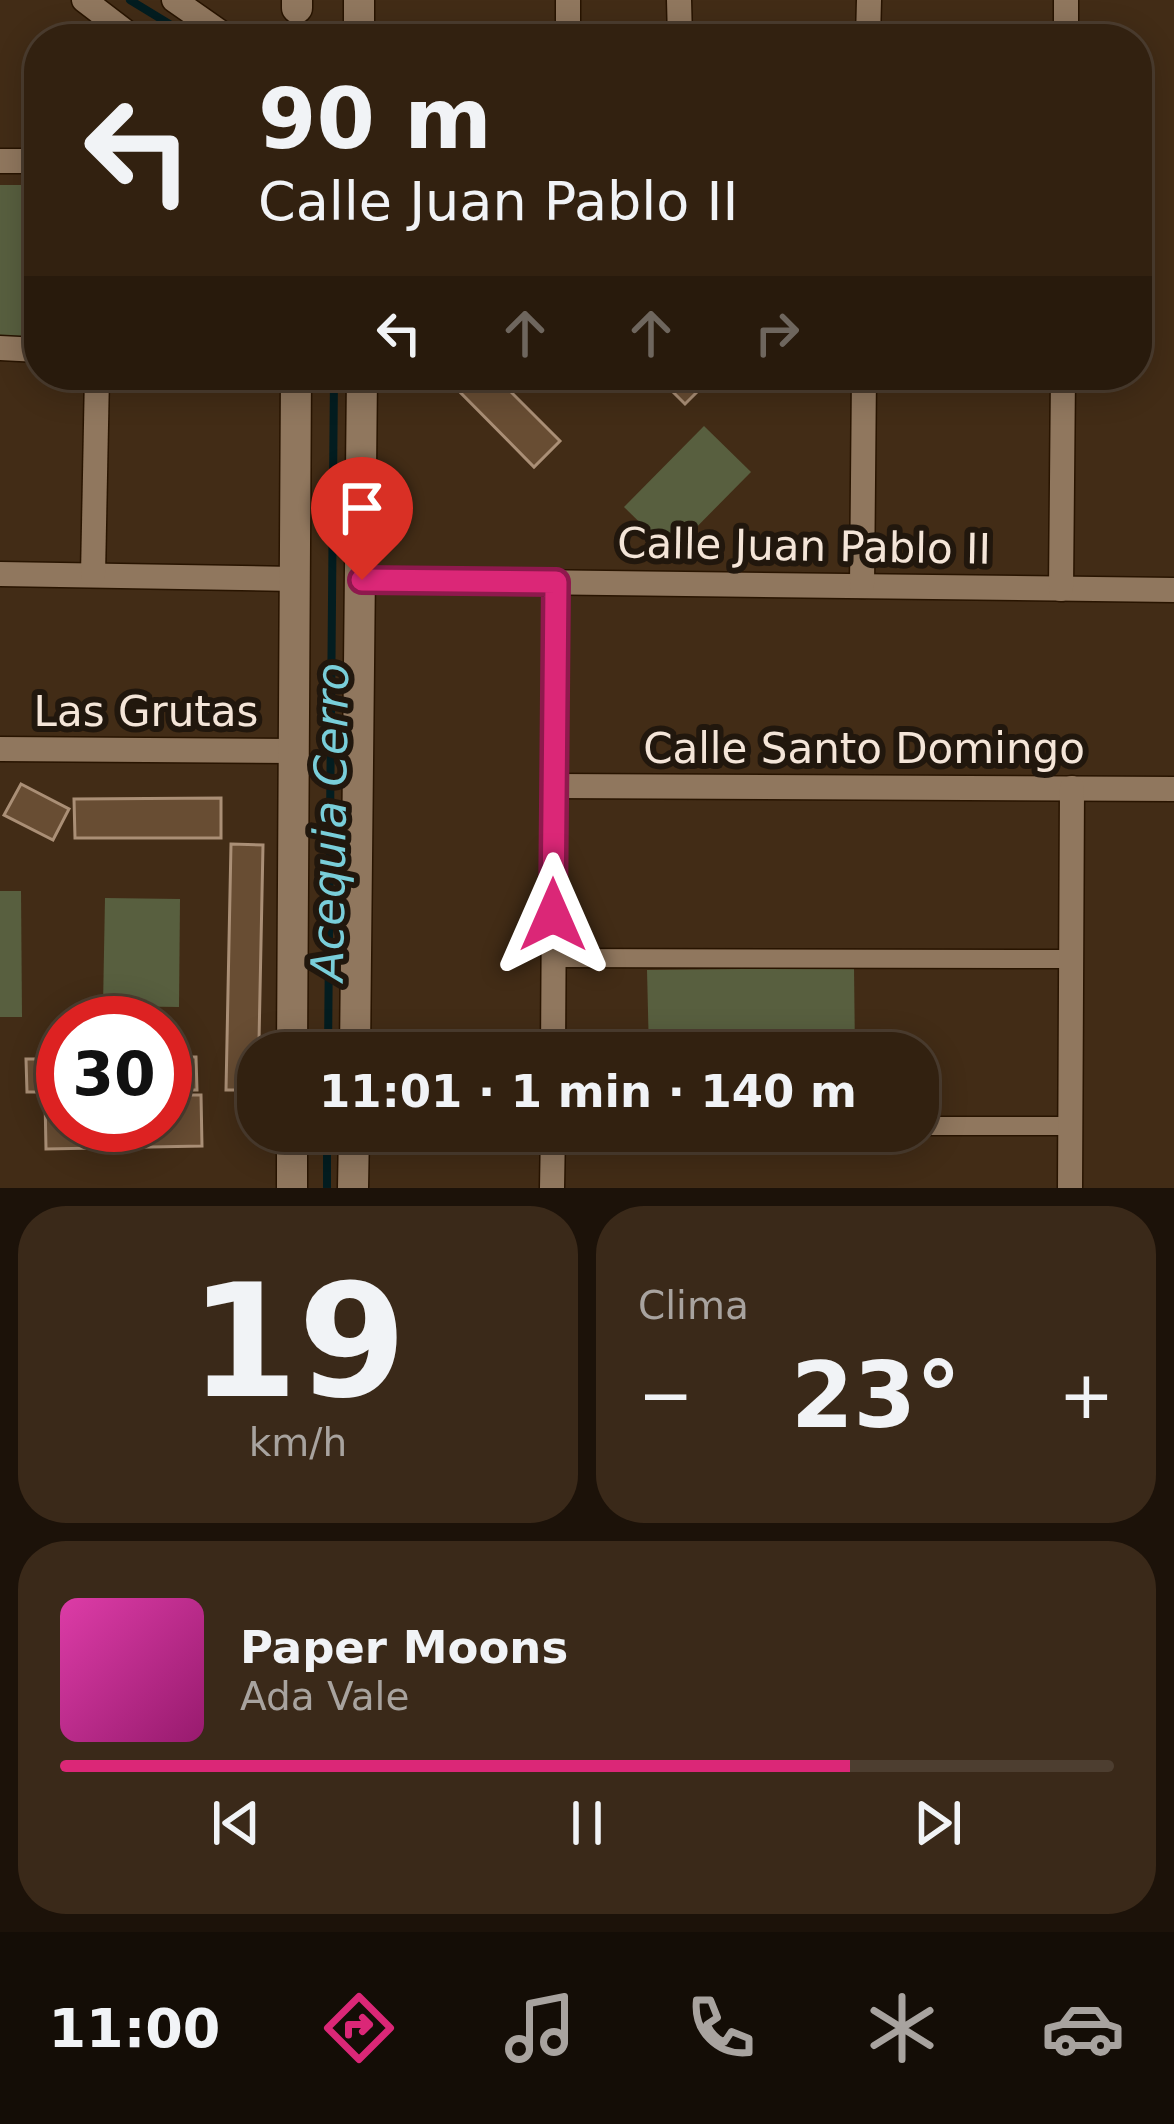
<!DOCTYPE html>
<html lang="es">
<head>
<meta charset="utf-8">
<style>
  :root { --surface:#322110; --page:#3a2919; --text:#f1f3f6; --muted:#a8a39f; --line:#4d3e30; --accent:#db2777 }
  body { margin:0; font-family:"DejaVu Sans",sans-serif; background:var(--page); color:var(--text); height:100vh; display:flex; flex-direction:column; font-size:45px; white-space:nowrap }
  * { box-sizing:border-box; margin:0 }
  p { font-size:39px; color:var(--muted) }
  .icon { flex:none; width:66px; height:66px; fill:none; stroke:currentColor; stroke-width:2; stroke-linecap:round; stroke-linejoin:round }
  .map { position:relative; height:1188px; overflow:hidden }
  .sheet { display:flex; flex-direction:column; gap:18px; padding:18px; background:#1c1209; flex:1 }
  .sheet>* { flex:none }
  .hud { position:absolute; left:24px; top:24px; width:1128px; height:366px; border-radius:48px; box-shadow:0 6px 30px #0003,0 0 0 3px var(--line); background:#322110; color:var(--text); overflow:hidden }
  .speed { position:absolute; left:36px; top:996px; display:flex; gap:24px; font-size:60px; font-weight:700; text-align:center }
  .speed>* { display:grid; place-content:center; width:156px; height:156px; border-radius:50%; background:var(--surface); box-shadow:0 6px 30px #0003,0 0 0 3px var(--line); line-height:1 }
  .speed .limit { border:18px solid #d22; background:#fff; color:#111 }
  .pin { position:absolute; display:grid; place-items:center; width:102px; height:102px; color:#fff; margin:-123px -51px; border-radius:50% 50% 50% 0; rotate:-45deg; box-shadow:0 0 12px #0007 }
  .pin .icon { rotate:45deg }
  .me { position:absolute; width:132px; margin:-66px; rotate:0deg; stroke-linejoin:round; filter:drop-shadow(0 0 9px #0008) }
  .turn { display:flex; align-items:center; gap:42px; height:252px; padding:0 36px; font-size:54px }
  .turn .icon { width:156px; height:156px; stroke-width:2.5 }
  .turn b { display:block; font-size:84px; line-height:102px }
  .lanes { display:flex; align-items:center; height:114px; padding:0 36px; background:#0003; justify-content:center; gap:60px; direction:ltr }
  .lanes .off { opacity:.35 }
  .big { font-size:90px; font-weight:700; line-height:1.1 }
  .sheet .tile { flex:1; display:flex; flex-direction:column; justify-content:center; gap:18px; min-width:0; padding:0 42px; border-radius:48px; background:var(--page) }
  .sheet .dial { align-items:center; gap:0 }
  .dial b { font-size:156px; line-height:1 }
  .song { display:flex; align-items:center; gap:36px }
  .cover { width:144px; height:144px; border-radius:18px; background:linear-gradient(135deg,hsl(320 70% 55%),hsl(320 70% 35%)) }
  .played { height:12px; border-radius:6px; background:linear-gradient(90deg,var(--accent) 75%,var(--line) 75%) }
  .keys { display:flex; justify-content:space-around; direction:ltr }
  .heat { display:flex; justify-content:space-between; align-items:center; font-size:66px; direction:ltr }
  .sheet .tiles { flex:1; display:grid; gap:18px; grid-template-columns:1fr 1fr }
  .tile:last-child { grid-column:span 2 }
  .trip { position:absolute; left:237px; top:1032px; width:702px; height:120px; border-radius:48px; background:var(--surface); box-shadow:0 6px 30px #0003,0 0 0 3px var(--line); font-weight:700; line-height:120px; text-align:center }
  .dock { display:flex; height:192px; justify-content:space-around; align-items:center; background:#140d06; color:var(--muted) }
  .dock .icon { width:84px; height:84px }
  .dock .current { color:var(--accent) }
  .dock b { font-size:54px; color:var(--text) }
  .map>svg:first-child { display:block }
</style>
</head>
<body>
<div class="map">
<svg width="1174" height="1188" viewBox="0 0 1174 1188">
  <rect width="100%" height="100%" fill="#422c16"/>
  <g fill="#585f3f">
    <path d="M0 185H39V339L0 337Z"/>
    <path d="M704 426 751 472 671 553 624 507Z"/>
    <path d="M0 891H21L22 1017H0Z"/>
    <path d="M105 898 180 899 179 1007 103 1006Z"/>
    <path d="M854 968 855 1053H649L647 970Z"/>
  </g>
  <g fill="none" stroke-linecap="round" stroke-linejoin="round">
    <g stroke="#031d20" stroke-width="8">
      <path d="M130 0 194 39"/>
      <path d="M328 1053 334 375"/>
      <path d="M327 1188V1131"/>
    </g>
  </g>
  <g fill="#684d33" stroke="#aa8f76" stroke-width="3">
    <path d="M460 375H494L560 441 534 467 451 383Z"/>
    <path d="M675 375H704L709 380 685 404 666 385Z"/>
    <path d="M21 784 69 809 53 840 4 815Z"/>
    <path d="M221 798V838H75L74 799Z"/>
    <path d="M231 844 263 845 258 1090H226Z"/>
    <path d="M165 1057H196L197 1090H165Z"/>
    <path d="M26 1059H63V1092H27Z"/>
    <path d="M165 1095H201L202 1146 46 1149 45 1098 63 1097V1125H165Z"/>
  </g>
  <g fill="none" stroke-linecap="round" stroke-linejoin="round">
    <defs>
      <g id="pedestrian">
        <path d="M553 958 1071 959"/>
        <path d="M918 1126H1070"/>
      </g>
      <g id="minor">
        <path d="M84 0 135 39"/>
        <path d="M174 0 230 39"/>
        <path d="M679 0 680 39"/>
        <path d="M568 39V0"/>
        <path d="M868 39 869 0"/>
        <path d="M1066 39V0"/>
        <path d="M0 161H39"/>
        <path d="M0 348 39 350"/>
        <path d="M0 574 294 579"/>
        <path d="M93 575 97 375"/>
        <path d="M362 580 1174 590"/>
        <path d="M862 586 864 375"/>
        <path d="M1061 589 1063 375"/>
        <path d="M0 749 292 751"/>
        <path d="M554 786 1174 789"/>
        <path d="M553 1053 556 582"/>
        <path d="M552 1188 553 1131"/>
        <path d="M1070 1188 1072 788"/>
      </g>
      <g id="tertiary">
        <path d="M359 0V39"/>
        <path d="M297 8V0"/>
        <path d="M292 1053 296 375"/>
        <path d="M355 1053 362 375"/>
        <path d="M292 1131V1188"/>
        <path d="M353 1188 354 1131"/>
      </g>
    </defs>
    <use href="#pedestrian" stroke="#281400" stroke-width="21"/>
    <use href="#minor" stroke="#281400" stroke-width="27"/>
    <use href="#tertiary" stroke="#281400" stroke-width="33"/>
    <use href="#pedestrian" stroke="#90775e" stroke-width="18"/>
    <use href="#minor" stroke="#90775e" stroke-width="24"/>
    <use href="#tertiary" stroke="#90775e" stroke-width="30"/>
  </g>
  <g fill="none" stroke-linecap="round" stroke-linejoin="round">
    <defs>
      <path id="route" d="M362 580 556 582 553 915"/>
    </defs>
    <use href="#route" stroke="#8e194d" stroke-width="30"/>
    <use href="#route" stroke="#db2777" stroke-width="21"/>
  </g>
  <g text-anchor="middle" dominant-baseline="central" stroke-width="12" stroke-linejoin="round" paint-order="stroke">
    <g font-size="42" fill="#f4e5d8" stroke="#21170d">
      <text transform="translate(804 546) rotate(1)">Calle Juan Pablo II</text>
      <text x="146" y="711">Las Grutas</text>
      <text x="864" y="748">Calle Santo Domingo</text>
    </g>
    <g font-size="45" font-style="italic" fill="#79ced9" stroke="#21170d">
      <text transform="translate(330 822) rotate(-89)">Acequia Cerro</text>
    </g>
  </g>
</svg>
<div class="speed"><div class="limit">30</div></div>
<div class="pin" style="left:362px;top:580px;background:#d93025"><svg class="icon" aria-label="arrive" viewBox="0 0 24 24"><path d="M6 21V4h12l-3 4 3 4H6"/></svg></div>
<svg class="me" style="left:553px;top:915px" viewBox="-20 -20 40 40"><path d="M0-17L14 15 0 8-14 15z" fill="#db2777" stroke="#fff" stroke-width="4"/></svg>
<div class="trip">11:01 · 1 min · 140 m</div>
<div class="hud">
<div class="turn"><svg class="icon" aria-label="left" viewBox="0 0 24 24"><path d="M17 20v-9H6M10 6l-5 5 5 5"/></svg><div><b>90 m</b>Calle Juan Pablo II</div></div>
<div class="lanes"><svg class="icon" aria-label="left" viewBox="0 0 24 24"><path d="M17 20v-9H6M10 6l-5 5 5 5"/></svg><svg class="icon off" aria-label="ahead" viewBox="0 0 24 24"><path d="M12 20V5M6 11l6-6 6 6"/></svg><svg class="icon off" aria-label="ahead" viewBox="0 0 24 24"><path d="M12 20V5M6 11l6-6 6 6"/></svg><svg class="icon off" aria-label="right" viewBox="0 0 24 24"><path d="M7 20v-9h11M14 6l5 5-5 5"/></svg></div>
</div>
</div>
<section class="sheet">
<div class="tiles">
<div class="tile dial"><b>19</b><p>km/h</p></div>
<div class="tile"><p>Clima</p>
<div class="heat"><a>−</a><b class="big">23°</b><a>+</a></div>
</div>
<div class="tile">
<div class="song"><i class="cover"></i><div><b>Paper Moons</b><p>Ada Vale</p></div></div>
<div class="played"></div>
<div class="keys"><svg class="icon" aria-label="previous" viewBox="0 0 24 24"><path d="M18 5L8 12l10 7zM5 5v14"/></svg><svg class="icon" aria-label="pause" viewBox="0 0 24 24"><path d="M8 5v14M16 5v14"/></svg><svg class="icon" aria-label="next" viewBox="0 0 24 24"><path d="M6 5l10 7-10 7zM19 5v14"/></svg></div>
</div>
</div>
</section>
<nav class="dock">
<b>11:00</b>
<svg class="icon current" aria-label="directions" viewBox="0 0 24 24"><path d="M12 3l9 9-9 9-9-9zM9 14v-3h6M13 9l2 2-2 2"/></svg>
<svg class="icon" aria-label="music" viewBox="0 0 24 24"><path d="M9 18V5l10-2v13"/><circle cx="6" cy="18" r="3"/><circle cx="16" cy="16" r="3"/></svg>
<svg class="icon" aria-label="phone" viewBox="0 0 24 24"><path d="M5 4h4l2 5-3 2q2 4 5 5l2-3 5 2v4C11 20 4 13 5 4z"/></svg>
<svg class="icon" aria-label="climate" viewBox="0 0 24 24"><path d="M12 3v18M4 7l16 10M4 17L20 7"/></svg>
<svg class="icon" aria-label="car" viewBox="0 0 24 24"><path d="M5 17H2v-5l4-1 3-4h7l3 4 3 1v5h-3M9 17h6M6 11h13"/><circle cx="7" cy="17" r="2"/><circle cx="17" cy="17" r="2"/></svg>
</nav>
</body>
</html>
